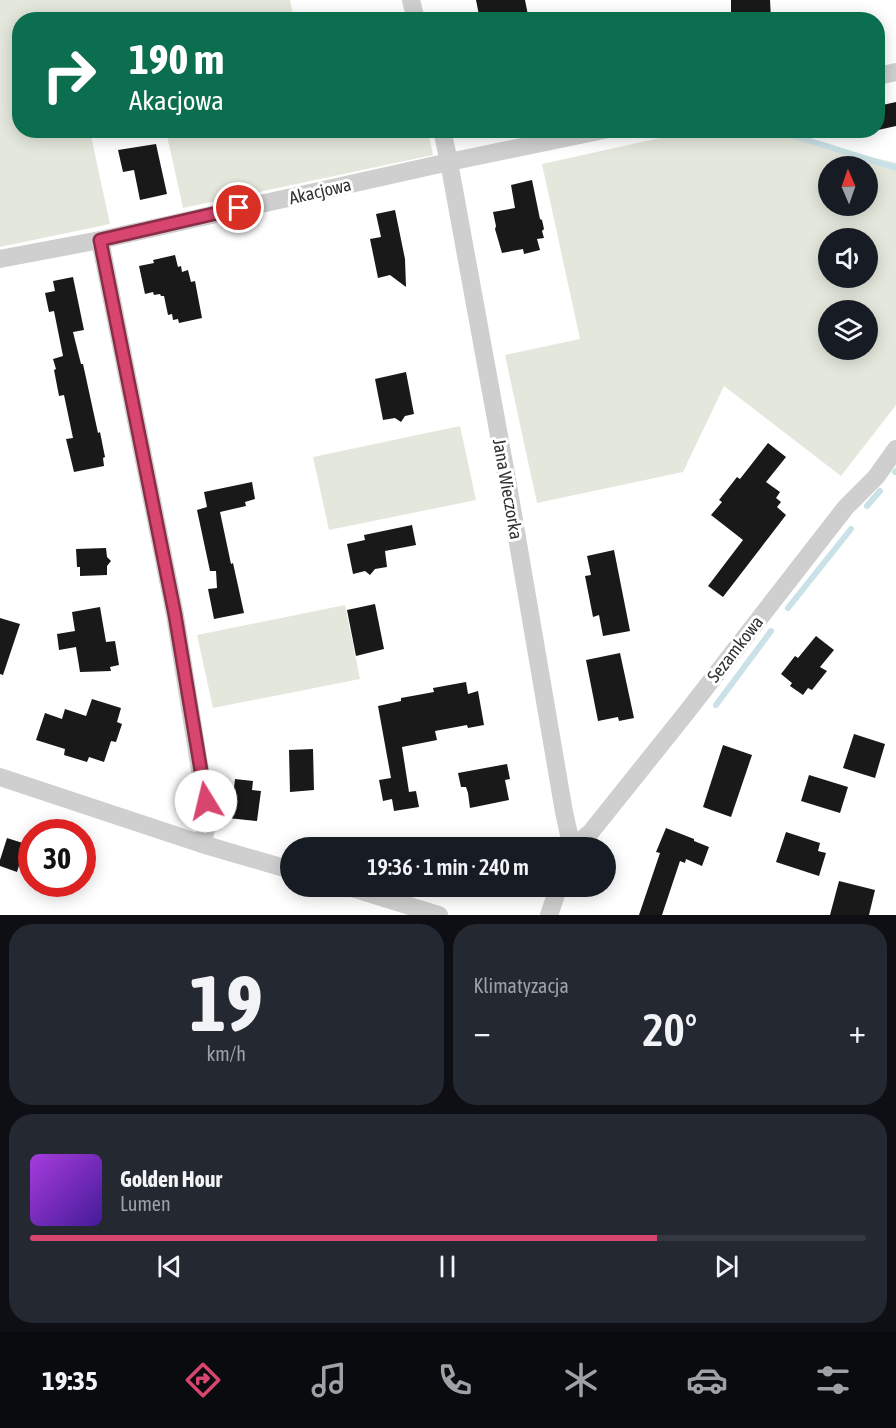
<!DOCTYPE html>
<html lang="pl">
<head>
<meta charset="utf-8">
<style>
  :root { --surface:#171b24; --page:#242831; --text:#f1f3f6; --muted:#9ea1a6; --line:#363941; --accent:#d8456e }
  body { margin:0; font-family:"Asap Condensed",sans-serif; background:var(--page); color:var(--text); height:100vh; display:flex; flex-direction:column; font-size:22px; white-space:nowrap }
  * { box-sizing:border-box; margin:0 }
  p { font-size:20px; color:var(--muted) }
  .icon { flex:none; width:33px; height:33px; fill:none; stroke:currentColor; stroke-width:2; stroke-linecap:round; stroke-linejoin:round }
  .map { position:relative; height:915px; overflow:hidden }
  .sheet { display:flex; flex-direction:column; gap:9px; padding:9px; background:#0d0f14; flex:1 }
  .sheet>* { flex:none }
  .banner { position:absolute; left:12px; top:12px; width:873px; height:126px; border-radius:24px; box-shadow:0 3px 15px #0003; background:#0b6e4f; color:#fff; overflow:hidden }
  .needle { width:39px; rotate:358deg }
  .fabs { position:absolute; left:818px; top:156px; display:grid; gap:12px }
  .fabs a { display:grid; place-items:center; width:60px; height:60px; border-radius:50%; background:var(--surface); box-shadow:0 3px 15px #0003; font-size:30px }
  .speed { position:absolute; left:18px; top:819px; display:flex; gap:12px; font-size:30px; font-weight:700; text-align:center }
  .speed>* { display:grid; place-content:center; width:78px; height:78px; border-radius:50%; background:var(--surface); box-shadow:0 3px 15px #0003; line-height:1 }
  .speed .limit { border:9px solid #d22; background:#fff; color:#111 }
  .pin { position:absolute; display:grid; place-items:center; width:51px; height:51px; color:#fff; margin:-26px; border:3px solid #fff; border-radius:50%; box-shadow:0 2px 6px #0007 }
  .me { position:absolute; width:66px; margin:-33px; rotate:351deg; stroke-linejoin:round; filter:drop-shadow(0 0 4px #0008) }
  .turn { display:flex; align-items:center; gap:21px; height:126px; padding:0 18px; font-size:27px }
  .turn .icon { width:78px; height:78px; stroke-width:2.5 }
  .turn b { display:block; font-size:42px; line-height:51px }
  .big { font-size:45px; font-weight:600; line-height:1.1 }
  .sheet .tile { flex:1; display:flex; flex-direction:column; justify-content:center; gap:9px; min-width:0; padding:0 21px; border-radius:24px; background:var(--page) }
  .sheet .dial { align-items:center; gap:0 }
  .dial b { font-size:78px; line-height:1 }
  .song { display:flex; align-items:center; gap:18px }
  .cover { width:72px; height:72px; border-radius:9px; background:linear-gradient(135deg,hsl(280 70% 55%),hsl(260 70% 35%)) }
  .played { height:6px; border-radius:3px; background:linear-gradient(90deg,var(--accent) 75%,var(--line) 75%) }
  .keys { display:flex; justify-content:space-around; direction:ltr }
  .heat { display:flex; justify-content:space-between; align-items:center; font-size:33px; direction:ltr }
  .sheet .tiles { flex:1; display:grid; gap:9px; grid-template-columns:1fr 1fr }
  .tile:last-child { grid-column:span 2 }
  .trip { position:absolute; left:280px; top:837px; width:336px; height:60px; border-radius:30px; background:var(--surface); box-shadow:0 3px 15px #0003; font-weight:600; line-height:60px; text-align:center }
  .dock { display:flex; height:96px; justify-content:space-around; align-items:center; background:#090b0e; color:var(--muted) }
  .dock .icon { width:42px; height:42px }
  .dock .current { color:var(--accent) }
  .dock b { font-size:27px; color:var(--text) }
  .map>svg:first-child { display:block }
</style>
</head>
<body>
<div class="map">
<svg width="896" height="915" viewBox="0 0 896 915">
  <rect width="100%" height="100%" fill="#fff"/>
  <g fill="#e4e8dc" fill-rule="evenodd">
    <path d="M0 0H290L294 19 20 20V130L90 131 110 224 0 247Z"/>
    <path d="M696 130 762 131 896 163V405L841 476 724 386 683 472 537 503 505 355 580 339 542 164ZM828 166H867V206H828ZM828 238H867V278H828ZM828 310H867V350H828Z"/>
    <path d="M166 131H428L433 155 183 208Z"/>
    <path d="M460 426 476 500 329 530 313 457Z"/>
    <path d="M345 605 360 679 213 708 197 635Z"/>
  </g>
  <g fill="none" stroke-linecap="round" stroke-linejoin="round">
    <g stroke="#cae2e7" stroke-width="6">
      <path d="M775 130 896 168"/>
      <path d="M895 472 896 471"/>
      <path d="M867 506 880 491"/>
      <path d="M788 608 851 529"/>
      <path d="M716 705 771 631"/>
    </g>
  </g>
  <g fill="#191919">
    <path d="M476 0H525L529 20H480Z"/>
    <path d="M731 0H770L771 19 731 20Z"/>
    <path d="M896 102V126L878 130V106Z"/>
    <path d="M156 144 167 194 140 200 134 170 123 172 118 150Z"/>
    <path d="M532 180 540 219 542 220 544 229 542 231 544 238 537 239 540 250 524 254 523 249 502 253 495 229 496 226 493 212 515 208 511 185Z"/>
    <path d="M395 210 405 259 406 287 390 275 378 278 370 239 381 237 376 214Z"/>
    <path d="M175 255 178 267 181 266 182 272 188 270 191 282 195 281 202 318 179 323 178 319 173 320 172 314 168 315 164 296H161L160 294 154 295 153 292 145 294 139 266 154 263 153 260Z"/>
    <path d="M73 277 84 330 73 332 81 364H83L98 433 100 432 105 457 103 458 104 466 74 472 66 439 73 438 64 395 59 396 54 370 56 369 53 359 63 356 54 311 49 312 45 293 55 291 53 281Z"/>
    <path d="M406 372 414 414 405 416 401 422 395 418 383 420 375 379Z"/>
    <path d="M768 443 786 457 766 482 780 492 776 498 781 502 777 507 786 515 723 597 708 586 743 540 711 515 722 502 719 500 737 477 740 479Z"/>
    <path d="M252 482 255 499 245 502 246 506 220 512 231 564 233 563 244 613 214 619 208 589 217 588 216 571H210L197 510 207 507 204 492Z"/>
    <path d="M412 525 416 545 385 551 387 567 375 569 370 575 365 571 353 574 347 544 365 540 364 535Z"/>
    <path d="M106 548 107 557 111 561 107 566V575L80 576V567H77L76 549Z"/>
    <path d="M614 550 630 631 603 636 599 615 593 617 585 576 591 575 587 556Z"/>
    <path d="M375 604 384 649 356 656 347 610Z"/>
    <path d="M100 607 106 642 115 641 119 665 110 667 111 671 80 672 76 647 59 650 57 634 75 631 72 612Z"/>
    <path d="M0 618 20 624 3 675 0 674Z"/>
    <path d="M816 636 834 650 820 667 827 671 812 690 808 688 803 695 790 686 792 683 781 674 795 656 798 658Z"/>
    <path d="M620 653 634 718 619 721 618 717 598 721 586 660Z"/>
    <path d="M466 682 468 694 478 691 484 725 468 728 467 725 435 731 437 740 402 747 409 792 416 791 419 807 394 811 392 799 383 801 379 780 391 778 378 706 401 701V698L434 692 433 688Z"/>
    <path d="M92 699 121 708 117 722 122 724 116 742 111 741 104 762 89 757 87 762 64 755 65 749 36 740 45 713 62 719 65 709 86 716Z"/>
    <path d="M854 734 885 744 875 778 843 768Z"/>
    <path d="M723 745 752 755 731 817 703 807Z"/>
    <path d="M313 749 314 790 290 792 289 750Z"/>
    <path d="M507 764 510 779 505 780 509 800 470 808 468 793 466 787H461L458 773Z"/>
    <path d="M809 775 848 787 840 813 801 801Z"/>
    <path d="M235 779 253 781 252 790 261 791 257 821 228 818 232 787 234 788Z"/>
    <path d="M666 828 694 839V841L709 847 702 866 686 859 685 863 680 861 662 915H639L660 853 656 852Z"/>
    <path d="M786 832 820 843 818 851 826 853 819 876 776 862Z"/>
    <path d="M7 838 32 846V862L21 859 17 872 0 866V860Z"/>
    <path d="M839 881 875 890 869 915H830Z"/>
  </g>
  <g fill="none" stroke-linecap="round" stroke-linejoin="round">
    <g stroke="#cfcfcf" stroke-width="18">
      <path d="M411 0 416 20"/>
      <path d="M878 76 896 72"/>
      <path d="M442 130 449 162 508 485 564 812 572 848"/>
      <path d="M100 240 175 615 205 801 207 826 202 844"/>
      <path d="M0 259 100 240 449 162 604 130"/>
      <path d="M0 777 202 844 291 870"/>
      <path d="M572 848 590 833 686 713 846 507 876 477 896 449"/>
      <path d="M345 886 439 915"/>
      <path d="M549 915 559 886"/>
    </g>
  </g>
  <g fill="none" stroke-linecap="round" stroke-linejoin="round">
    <defs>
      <path id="route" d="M206 801 175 615 100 240 239 208"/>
    </defs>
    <use href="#route" stroke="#8c2d48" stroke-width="15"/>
    <use href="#route" stroke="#d8456e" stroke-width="10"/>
  </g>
  <g text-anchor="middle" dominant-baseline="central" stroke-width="6" stroke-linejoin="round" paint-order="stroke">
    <g font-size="18" fill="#323232" stroke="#fff">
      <text transform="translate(320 191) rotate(-13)">Akacjowa</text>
      <text transform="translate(508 489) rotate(80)">Jana Wieczorka</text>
      <text transform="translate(735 649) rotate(-52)">Sezamkowa</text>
    </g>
  </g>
</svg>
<div class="fabs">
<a><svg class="needle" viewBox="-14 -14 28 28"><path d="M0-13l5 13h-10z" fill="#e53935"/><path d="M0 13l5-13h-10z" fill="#9ea1a6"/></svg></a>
<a><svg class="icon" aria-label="sound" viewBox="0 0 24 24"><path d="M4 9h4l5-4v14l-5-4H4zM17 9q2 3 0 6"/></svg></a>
<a><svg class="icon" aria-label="layers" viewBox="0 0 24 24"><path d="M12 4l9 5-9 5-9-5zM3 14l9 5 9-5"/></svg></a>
</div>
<div class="speed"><div class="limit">30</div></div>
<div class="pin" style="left:239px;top:208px;background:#d93025"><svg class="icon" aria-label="arrive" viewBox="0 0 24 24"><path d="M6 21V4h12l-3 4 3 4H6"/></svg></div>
<svg class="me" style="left:206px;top:801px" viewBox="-20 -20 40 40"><circle r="19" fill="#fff"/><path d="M0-13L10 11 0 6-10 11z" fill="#d8456e"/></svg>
<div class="trip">19:36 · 1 min · 240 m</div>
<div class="banner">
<div class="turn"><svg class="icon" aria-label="right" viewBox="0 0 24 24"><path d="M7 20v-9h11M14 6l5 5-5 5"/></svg><div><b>190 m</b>Akacjowa</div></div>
</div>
</div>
<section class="sheet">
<div class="tiles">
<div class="tile dial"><b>19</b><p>km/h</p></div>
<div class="tile"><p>Klimatyzacja</p>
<div class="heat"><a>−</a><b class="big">20°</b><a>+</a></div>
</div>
<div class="tile">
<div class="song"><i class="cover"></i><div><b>Golden Hour</b><p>Lumen</p></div></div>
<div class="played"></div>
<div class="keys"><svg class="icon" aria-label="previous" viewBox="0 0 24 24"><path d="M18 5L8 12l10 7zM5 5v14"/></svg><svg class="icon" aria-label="pause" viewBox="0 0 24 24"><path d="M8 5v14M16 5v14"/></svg><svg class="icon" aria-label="next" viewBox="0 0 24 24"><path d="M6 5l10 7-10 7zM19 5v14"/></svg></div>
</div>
</div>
</section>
<nav class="dock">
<b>19:35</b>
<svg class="icon current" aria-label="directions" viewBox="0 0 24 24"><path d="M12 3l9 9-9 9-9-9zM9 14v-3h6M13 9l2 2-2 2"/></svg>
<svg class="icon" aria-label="music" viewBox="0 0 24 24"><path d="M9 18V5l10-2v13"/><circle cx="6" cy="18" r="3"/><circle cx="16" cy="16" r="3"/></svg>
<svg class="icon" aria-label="phone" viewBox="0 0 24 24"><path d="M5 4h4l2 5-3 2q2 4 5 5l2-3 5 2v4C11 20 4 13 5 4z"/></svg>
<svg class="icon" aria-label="climate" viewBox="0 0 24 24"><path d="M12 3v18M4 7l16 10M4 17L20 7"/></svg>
<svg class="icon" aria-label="car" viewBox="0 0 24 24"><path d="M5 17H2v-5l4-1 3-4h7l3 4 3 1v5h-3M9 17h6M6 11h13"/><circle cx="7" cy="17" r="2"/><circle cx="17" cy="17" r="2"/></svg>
<svg class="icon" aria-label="filters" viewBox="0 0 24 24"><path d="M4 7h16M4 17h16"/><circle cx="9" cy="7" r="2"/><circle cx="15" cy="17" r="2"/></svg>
</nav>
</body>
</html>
